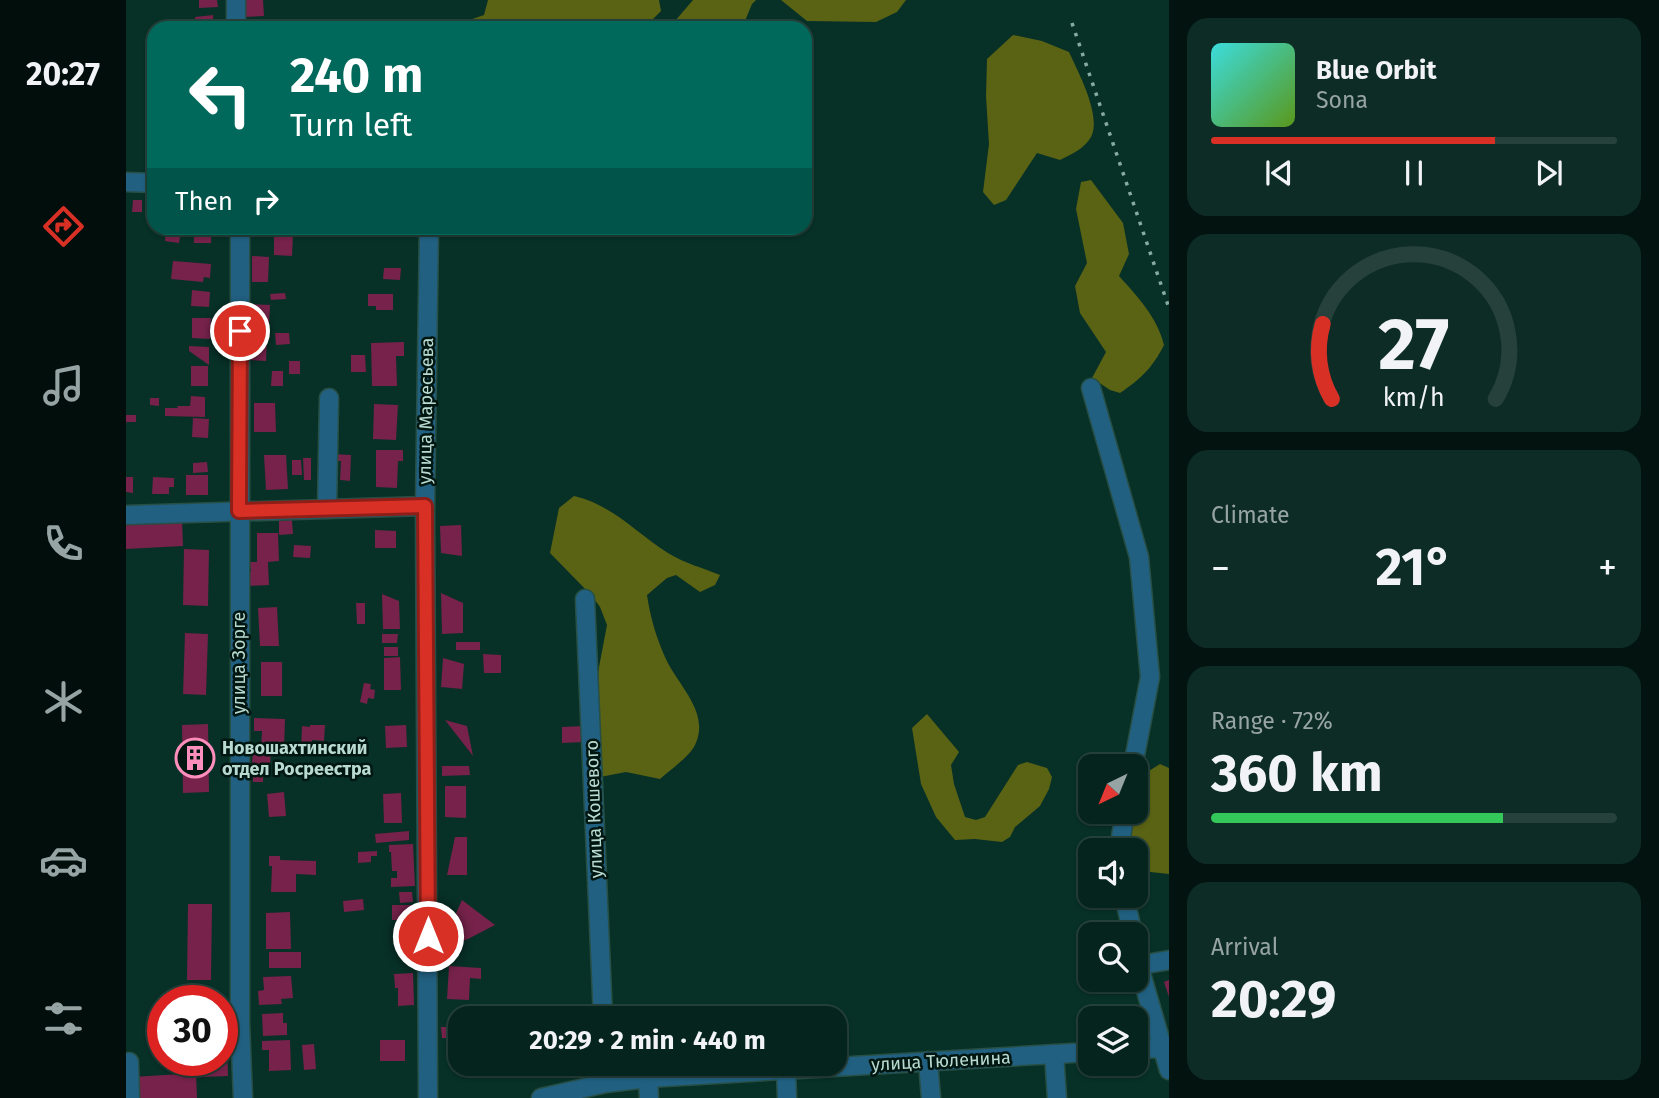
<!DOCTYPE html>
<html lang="en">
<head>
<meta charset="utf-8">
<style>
  :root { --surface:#05241d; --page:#0e2c26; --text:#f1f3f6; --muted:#97a4a4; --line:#26413b; --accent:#d93025 }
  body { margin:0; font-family:"Fira Sans",sans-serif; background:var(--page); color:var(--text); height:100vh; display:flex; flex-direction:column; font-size:26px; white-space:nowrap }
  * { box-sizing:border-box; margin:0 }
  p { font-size:23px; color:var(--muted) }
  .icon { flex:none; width:38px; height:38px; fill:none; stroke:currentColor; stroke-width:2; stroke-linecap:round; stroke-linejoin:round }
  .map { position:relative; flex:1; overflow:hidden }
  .details { display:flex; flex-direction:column; gap:18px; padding:18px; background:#031410; width:490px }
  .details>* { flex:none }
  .hud { position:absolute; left:21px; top:21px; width:665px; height:214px; border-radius:21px; box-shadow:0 2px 5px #0004,0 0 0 2px var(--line); background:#00695c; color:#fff; overflow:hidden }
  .needle { width:46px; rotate:223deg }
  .buttons { position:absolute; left:952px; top:754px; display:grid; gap:14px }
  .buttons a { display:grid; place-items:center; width:70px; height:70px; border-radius:14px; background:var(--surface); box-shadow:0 2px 5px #0004,0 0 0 2px var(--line); font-size:35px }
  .speed { position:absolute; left:21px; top:985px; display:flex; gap:14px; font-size:35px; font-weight:700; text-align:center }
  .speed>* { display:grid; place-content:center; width:91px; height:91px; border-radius:50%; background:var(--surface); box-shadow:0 2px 5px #0004,0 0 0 2px var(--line); line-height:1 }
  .speed .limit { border:10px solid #d22; background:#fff; color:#111 }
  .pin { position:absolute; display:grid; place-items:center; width:60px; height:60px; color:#fff; margin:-30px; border:4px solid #fff; border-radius:50%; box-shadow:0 2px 7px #0007 }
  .me { position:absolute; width:77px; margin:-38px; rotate:0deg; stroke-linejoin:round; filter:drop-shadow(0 0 5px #0008) }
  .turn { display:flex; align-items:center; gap:24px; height:147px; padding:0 28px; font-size:32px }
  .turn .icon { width:91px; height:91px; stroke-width:2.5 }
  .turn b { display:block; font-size:49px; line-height:60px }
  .then { display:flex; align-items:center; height:66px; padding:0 28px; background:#0003; gap:14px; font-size:26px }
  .big { font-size:52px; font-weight:700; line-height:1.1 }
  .details .tile { flex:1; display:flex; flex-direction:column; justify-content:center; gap:10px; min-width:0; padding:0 24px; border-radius:21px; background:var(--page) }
  .details .dial { align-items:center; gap:0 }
  .dial svg { height:182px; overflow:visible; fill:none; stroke:var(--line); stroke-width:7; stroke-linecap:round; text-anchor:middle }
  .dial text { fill:var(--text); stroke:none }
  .song { display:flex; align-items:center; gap:21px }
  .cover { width:84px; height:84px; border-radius:10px; background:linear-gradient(135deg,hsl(180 70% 55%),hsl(90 70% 35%)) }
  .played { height:7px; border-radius:4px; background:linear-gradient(90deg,var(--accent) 70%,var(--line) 70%) }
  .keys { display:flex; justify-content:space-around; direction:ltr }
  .heat { display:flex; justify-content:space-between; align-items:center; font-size:38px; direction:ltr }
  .charge { height:10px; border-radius:5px; background:linear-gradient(90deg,#34c759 72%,var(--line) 0) }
  .trip { position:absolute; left:322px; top:1006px; width:399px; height:70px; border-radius:21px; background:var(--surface); box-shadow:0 2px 5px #0004,0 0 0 2px var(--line); font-weight:700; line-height:70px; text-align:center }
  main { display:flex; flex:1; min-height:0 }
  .tab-bar { display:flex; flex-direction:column; width:126px; justify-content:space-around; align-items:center; background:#020e0c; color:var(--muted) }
  .tab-bar .icon { width:49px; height:49px }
  .tab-bar .selected { color:var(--accent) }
  .tab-bar b { font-size:32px; color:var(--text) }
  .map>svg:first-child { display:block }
</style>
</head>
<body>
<main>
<nav class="tab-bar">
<b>20:27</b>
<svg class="icon selected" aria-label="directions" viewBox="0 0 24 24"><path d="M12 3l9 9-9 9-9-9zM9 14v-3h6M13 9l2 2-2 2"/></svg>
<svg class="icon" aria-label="music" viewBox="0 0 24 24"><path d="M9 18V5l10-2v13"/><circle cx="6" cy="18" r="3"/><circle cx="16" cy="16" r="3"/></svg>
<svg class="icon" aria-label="phone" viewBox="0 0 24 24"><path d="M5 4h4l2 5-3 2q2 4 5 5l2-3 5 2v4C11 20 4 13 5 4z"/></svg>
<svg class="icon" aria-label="climate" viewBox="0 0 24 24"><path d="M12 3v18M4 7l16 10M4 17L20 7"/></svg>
<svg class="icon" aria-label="car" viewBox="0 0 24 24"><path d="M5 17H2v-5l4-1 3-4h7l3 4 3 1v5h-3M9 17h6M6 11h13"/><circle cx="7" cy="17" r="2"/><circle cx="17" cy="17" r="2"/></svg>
<svg class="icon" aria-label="filters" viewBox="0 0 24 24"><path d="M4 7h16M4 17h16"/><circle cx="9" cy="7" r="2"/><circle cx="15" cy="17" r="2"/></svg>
</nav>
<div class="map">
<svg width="1043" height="1098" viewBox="0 0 1043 1098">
  <rect width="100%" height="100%" fill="#073027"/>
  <g fill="#5a6213">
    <path d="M362 0H533L535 11 521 25V28H320L358 15Z"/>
    <path d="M567 0H630L626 4 616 28H543Z"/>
    <path d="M655 0H780L771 12 750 22 681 21Z"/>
    <path d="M887 35 916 41 943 52C952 72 976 116 965 137 958 149 946 154 934 160L911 153 880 200 868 205 857 192 863 144 860 96 861 59Z"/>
    <path d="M965 180 997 223 1003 254 993 276C1012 297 1031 317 1038 345 1027 367 1015 379 994 393L984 390 966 378 980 352 954 313 949 286 961 263 950 209 955 182Z"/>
    <path d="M448 496C487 505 510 533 542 553 558 563 577 568 594 575L589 585 574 592 550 575 541 578 521 595C524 616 530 637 539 657 551 685 585 712 569 745 564 756 544 770 534 779L500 772 474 777 469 705 473 667 481 625 474 607 466 596 424 553 433 508Z"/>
    <path d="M801 714 833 752 825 765 828 784 839 817 850 820 859 817 892 765 901 762 921 768 926 777 923 789 914 806 889 827 884 837 876 842 849 839 829 840 810 817 795 784 786 728Z"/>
    <path d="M1034 764 1043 768V874L1024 872 1010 860V850H1004L999 828 1002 812H1010V779Z"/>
  </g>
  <g fill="#76224a">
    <path d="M73 0H91L92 7 73 8Z"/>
    <path d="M116 0H137L138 16 117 17Z"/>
    <path d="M87 15 88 28H70L69 17Z"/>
    <rect x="230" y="25" width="18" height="3"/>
    <rect x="23" y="193" width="5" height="14"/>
    <path d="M7 200H16V212H6Z"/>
    <path d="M40 228H61V231H55L53 243 39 241Z"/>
    <rect x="68" y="228" width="17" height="15"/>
    <path d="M243 228H268V231L243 230Z"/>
    <path d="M148 234H167L166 256 148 255Z"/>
    <path d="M126 256 143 257 142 282H126Z"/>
    <path d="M47 261 85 264 84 278 78 277 77 282 45 279Z"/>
    <path d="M258 268H275L274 280 257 279Z"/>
    <path d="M66 290 84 292 83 307 65 306Z"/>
    <path d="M159 293 160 299 145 300 144 294Z"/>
    <path d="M242 294H267V310H250V306H242Z"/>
    <path d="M125 304 144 305 143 323 124 322Z"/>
    <path d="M66 318H85L84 339 66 338Z"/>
    <path d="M149 333H163L164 344 150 345Z"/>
    <path d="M125 338H141L140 361 124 360Z"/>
    <path d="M278 342V356H270L271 386H246L245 343Z"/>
    <path d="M63 346 83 347V365L63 351Z"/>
    <path d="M225 355H239L240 372H225Z"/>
    <rect x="163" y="361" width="11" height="13"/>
    <rect x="65" y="366" width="17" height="20"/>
    <path d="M146 371H157V386H145Z"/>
    <path d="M65 396 79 397V417L39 416V408H52L51 406H64Z"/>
    <path d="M24 398H33V406L24 405Z"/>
    <path d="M128 403H149L150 432H128Z"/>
    <path d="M248 404 272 405 270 440 247 439Z"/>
    <rect x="0" y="415" width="10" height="7"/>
    <path d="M67 418 83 419 82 438 66 437Z"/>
    <path d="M250 450H277V461H272L271 488 250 487Z"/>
    <path d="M206 454 225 455 224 481 214 480 215 461H206Z"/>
    <path d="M138 455H160L162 489 140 490Z"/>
    <path d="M177 458H185V480H178Z"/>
    <path d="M166 460H175L176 475H166Z"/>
    <path d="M81 462 82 472 67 473V463Z"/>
    <rect x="60" y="475" width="22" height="20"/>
    <path d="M0 477H7V493L0 492Z"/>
    <path d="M27 477 48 478V487H43V494H26Z"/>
    <path d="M56 520 57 546 0 549V523Z"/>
    <path d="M166 520 167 534 153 535V521Z"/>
    <path d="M335 525 336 556 315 553 314 526Z"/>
    <path d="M249 530 270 531V548H249Z"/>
    <path d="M131 533H152L153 561 142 562 143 585 122 586V572H125L124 562H131Z"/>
    <path d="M168 545 185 546 184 558 167 557Z"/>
    <path d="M58 549 83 550 82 606 57 605Z"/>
    <path d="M315 593 337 603V633L316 634Z"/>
    <path d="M256 594 273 601 274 629H257Z"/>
    <path d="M230 603H239V624H231Z"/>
    <path d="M151 607 153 646H134L132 608Z"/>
    <path d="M59 633 82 634 80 695 57 694Z"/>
    <path d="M256 634H272L271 643H256Z"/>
    <rect x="330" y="642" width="24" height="8"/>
    <rect x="258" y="647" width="14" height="9"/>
    <path d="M357 654 375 655V673H358Z"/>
    <path d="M274 657 275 690H258V658Z"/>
    <path d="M317 658 338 664 336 689 315 687Z"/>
    <rect x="135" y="662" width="21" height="34"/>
    <path d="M238 683 245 684 244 689 249 690 248 699 242 698 241 704 234 702Z"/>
    <path d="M128 718 159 719 158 751H145L144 765H126L127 747 135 748 136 731H128Z"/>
    <path d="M319 720 341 726 347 756Z"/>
    <path d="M82 724 83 792 57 793 56 725Z"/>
    <path d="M184 725H199L198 741 186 740V750H175L176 726 184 727Z"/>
    <path d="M280 725 281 747 260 748 259 726Z"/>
    <path d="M457 726 458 742 436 743V727Z"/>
    <path d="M316 766H343L344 775 316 776Z"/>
    <rect x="127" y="769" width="10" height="13"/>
    <path d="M319 786H340V818L319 817Z"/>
    <path d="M158 792 160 816 143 817 141 794Z"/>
    <path d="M275 793 276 823H258L257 794Z"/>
    <path d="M283 831V840L250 843 249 834Z"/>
    <path d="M329 837H341V875H321Z"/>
    <path d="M287 844 289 886 265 887V878H271V871H266L265 852H263V845Z"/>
    <path d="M251 851V856H245V862L232 863V852Z"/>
    <path d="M143 856H154V860L190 861V875L170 874V892H145L146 866H143Z"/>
    <path d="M273 892H286L287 902 274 903Z"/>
    <path d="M237 899 238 910 218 912 217 901Z"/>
    <path d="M336 900 369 925 342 939 314 948Z"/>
    <path d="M62 904H86L85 980H61Z"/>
    <path d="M266 905H290V946H277V920H266Z"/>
    <path d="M164 912 165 949H140V913Z"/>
    <rect x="143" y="952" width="32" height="16"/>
    <path d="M323 966 355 968V979L344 978 343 1000 321 999Z"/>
    <path d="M287 973 288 1005 272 1006V988H269L268 974Z"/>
    <path d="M165 976 167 998 155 999 156 1004 133 1005 132 991 138 990 137 977Z"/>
    <path d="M1043 980V997L1038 982Z"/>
    <path d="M96 1011H100L102 1076 77 1077 76 1060H96Z"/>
    <path d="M157 1013V1023H161V1035L137 1036 136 1014Z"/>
    <path d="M315 1027H334V1061L324 1062 323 1038H316Z"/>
    <path d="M164 1040 165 1070 143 1071V1050H136V1041Z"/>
    <rect x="254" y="1040" width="25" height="21"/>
    <path d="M188 1044 190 1069 178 1070 176 1045Z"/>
    <path d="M70 1073 71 1098H9L7 1077Z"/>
  </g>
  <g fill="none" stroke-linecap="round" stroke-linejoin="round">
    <defs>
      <g id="minor">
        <path d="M110 0V28"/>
        <path d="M0 182 28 183"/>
        <path d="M114 228V1024L117 1098"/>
        <path d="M965 388 1013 557 1024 677 1007 766"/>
        <path d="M201 509 203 398"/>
        <path d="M0 515 299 506"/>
        <path d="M459 599 477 1018"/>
        <path d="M993 850 999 812"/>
        <path d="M998 896 1007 934"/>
        <path d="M1010 948 1016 977 1043 1070"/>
        <path d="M1014 965 1043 960"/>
        <path d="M1010 1049 1036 1048"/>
        <path d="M928 1054 931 1098"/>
        <path d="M802 1061 805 1098"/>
        <path d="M3 1062 4 1098"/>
        <path d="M479 1064 480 1083"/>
        <path d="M660 1070 661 1098"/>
        <path d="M522 1078 523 1098"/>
        <path d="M302 1098 299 506 303 228"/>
        <path d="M415 1098 480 1083 522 1078 964 1052"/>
      </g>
    </defs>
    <use href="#minor" stroke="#274f45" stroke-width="21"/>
    <use href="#minor" stroke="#216081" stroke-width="18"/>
    <path stroke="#87aba1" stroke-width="3.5" stroke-dasharray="3.5 7" stroke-linecap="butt" d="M946 23 1043 308"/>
  </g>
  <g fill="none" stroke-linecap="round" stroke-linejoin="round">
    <defs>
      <path id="route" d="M114 331 113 511 299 506 302 936"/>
    </defs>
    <use href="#route" stroke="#8d1f18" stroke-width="18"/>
    <use href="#route" stroke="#d93025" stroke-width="12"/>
  </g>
  <defs>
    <symbol id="building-ring" viewBox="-11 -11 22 22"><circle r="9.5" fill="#001610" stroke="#fe8ebc" stroke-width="1.5"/><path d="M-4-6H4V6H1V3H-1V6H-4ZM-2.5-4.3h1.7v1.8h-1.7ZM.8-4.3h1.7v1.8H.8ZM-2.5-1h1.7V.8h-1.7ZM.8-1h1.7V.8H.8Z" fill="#fe8ebc"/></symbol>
  </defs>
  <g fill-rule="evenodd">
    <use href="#building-ring" x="47" y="736" width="44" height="44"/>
  </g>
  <g text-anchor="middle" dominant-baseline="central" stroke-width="5" stroke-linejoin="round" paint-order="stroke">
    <g font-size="18" fill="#b8dad0" stroke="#001610">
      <text transform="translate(300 411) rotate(-89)">улица Маресьева</text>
      <text transform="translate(113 663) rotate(-90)">улица Зорге</text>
      <text transform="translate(468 809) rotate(-92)">улица Кошевого</text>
      <text transform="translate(815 1061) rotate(-3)">улица Тюленина</text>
    </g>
    <g font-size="18" font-weight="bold" fill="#b8dad0" stroke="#001610" text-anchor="start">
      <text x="96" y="748">Новошахтинский<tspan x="96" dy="21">отдел Росреестра</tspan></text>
    </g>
  </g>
</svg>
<div class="buttons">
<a><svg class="needle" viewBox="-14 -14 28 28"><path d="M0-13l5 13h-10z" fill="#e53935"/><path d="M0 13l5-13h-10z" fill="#97a4a4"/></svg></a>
<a><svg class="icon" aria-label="sound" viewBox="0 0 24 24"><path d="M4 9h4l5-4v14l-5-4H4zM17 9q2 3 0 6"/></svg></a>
<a><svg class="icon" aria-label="search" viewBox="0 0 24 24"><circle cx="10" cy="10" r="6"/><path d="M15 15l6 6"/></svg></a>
<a><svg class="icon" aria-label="layers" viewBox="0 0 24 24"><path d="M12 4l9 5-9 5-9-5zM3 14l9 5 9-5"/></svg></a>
</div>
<div class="speed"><div class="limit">30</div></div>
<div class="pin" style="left:114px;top:331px;background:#d93025"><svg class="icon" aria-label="arrive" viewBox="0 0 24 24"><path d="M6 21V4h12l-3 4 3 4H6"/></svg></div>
<svg class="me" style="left:302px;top:936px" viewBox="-20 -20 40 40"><circle r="17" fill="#d93025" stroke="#fff" stroke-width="3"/><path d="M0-11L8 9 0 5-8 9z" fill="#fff"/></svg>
<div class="trip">20:29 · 2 min · 440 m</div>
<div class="hud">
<div class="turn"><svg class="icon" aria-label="left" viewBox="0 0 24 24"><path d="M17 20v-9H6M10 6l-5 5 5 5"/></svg><div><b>240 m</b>Turn left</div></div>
<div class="then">Then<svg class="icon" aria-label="right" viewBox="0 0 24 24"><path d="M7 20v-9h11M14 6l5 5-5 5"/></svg></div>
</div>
</div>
<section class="details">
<div class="tile">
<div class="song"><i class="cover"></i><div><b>Blue Orbit</b><p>Sona</p></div></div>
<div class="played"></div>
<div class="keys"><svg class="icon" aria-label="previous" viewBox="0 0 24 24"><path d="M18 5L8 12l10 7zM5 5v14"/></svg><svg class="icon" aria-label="pause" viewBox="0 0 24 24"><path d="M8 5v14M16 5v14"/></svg><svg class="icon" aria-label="next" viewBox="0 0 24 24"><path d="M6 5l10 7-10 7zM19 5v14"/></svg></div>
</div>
<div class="tile dial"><svg viewBox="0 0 100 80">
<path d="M14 69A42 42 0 1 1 86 69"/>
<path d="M14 69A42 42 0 0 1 10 36" stroke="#d93025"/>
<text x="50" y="56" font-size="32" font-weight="700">27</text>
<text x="50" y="72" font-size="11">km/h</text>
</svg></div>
<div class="tile"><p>Climate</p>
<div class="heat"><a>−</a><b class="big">21°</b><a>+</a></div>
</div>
<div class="tile"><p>Range · 72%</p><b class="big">360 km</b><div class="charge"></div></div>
<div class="tile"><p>Arrival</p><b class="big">20:29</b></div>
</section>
</main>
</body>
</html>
